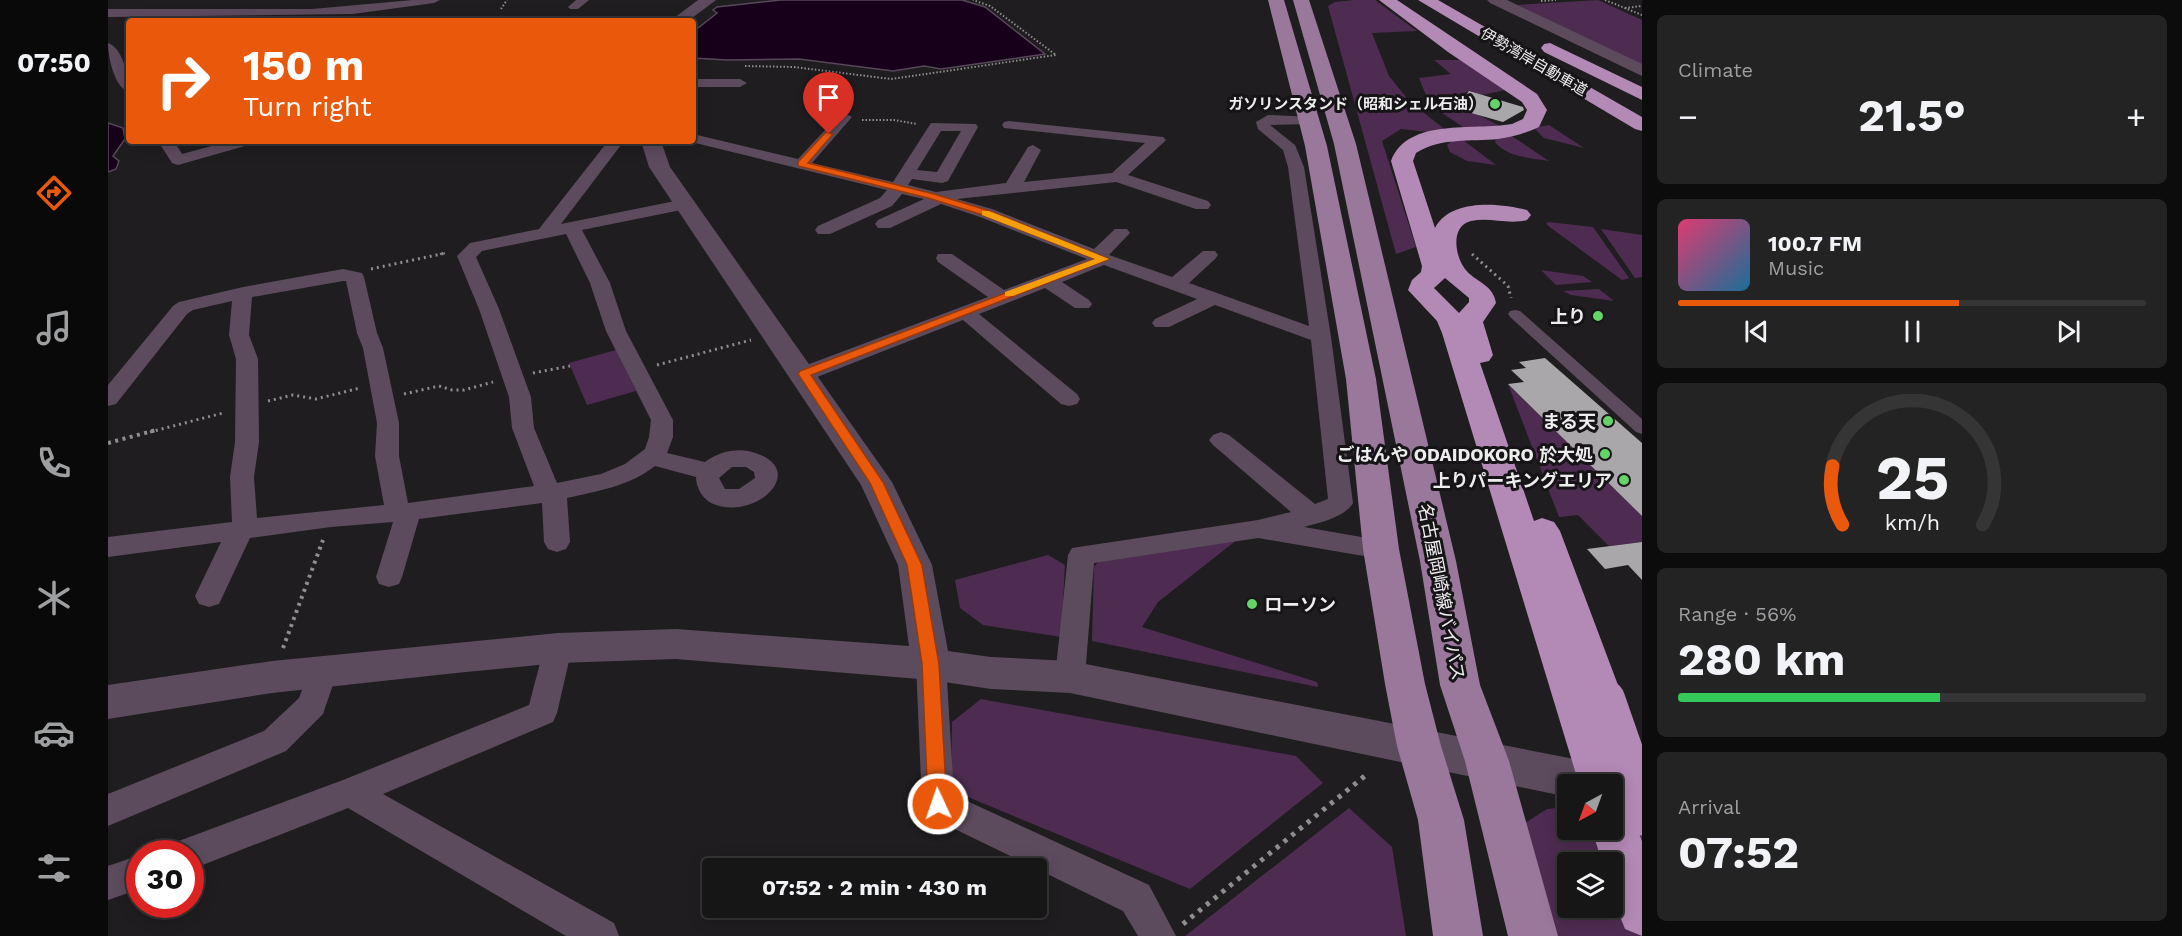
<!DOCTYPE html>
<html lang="en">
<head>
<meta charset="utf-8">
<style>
  :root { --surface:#171617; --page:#242324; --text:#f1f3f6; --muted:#9e9fa1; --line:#363536; --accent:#ea580c }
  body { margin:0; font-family:"Work Sans","Noto Sans JP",sans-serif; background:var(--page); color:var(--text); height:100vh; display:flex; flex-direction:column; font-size:22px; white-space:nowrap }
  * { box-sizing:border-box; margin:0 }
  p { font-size:20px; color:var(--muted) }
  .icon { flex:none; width:33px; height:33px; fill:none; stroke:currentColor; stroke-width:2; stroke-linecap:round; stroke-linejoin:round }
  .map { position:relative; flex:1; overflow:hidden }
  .drawer { display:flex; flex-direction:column; gap:15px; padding:15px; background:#0d0c0d; width:540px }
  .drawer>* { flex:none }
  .banner { position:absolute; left:18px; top:18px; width:570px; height:126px; border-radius:6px; box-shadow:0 3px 15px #0003,0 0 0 2px var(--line); background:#ea580c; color:#fff; overflow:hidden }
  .needle { width:39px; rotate:221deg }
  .fabs { position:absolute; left:1449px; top:774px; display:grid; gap:12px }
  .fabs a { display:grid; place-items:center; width:66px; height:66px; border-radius:6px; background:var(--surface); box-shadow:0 3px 15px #0003,0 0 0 2px var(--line); font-size:30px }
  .speed { position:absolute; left:18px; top:840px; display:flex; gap:12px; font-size:30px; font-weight:700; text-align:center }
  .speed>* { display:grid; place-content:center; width:78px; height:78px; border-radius:50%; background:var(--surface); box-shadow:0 3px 15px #0003,0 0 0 2px var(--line); line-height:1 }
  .speed .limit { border:9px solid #d22; background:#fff; color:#111 }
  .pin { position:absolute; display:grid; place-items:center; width:51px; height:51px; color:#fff; margin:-62px -26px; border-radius:50% 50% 50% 0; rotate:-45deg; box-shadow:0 0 6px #0007 }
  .pin .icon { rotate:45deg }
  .me { position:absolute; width:66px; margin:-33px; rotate:357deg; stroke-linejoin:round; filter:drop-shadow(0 0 4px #0008) }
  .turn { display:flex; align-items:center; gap:21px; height:126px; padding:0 18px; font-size:27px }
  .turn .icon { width:78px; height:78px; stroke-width:2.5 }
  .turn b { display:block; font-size:42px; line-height:51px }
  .big { font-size:45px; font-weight:700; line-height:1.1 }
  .drawer .widget { flex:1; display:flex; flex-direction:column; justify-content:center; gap:9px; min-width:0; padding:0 21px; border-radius:9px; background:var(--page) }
  .drawer .dial { align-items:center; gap:0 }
  .dial svg { height:156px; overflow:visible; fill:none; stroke:var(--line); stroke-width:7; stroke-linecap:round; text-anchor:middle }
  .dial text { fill:var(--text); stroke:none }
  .song { display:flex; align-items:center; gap:18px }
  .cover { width:72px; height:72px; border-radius:9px; background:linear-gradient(135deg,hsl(340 70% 55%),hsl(200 70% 35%)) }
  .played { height:6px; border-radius:3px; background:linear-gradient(90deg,var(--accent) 60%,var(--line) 60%) }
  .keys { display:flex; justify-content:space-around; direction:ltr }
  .heat { display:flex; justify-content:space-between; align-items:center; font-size:33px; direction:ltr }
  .charge { height:9px; border-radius:4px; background:linear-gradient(90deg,#34c759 56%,var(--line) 0) }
  .trip { position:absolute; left:594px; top:858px; width:345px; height:60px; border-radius:6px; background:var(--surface); box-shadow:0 3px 15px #0003,0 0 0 2px var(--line); font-weight:700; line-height:60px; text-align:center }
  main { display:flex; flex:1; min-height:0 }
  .tab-bar { display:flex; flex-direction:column; width:108px; justify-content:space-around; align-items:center; background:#090909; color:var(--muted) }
  .tab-bar .icon { width:42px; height:42px }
  .tab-bar .active { color:var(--accent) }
  .tab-bar b { font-size:27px; color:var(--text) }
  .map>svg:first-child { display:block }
</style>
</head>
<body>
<main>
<nav class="tab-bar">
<b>07:50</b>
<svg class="icon active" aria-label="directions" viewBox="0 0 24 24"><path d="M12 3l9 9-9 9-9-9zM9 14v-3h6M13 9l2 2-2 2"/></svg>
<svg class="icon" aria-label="music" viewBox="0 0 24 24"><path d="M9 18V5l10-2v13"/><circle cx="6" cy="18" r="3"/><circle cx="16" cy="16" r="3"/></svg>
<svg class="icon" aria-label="phone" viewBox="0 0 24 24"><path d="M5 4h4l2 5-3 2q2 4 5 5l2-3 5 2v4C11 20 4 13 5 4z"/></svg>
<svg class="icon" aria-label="climate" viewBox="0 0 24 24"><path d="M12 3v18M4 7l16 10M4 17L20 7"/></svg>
<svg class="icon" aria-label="car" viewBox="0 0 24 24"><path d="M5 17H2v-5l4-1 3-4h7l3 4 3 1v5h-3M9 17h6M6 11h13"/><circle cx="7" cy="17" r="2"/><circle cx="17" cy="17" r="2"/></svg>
<svg class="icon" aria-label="filters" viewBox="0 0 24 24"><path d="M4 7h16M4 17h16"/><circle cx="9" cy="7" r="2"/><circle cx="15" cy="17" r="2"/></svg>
</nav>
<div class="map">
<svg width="1534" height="936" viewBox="0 0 1534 936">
  <rect width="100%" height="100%" fill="#1f1d1f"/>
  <g fill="#4e2c51" fill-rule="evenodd">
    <path d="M1246 0H1267L1309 31 1264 33 1281 76 1302 102 1339 131 1320 132 1293 129 1274 141 1308 247 1288 254 1220 6 1227 2Z"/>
    <path d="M1490 0 1534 20V65L1409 5Z"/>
    <path d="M1326 60H1353L1402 89 1374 95 1358 92 1347 106 1362 110 1395 128 1361 131 1322 105 1311 78 1343 74Z"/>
    <path d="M1441 125 1476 148 1436 138 1426 128Z"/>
    <path d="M1401 134 1441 161C1423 158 1399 157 1387 142L1388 138Z"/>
    <path d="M1355 140 1388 165 1359 161 1342 152 1339 145 1344 141Z"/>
    <path d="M1440 222 1485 227 1521 278 1514 280 1443 228 1438 224Z"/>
    <path d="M1493 229 1534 235V277L1527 278Z"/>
    <path d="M1433 270 1475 276 1484 282 1448 285Z"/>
    <path d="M1491 289 1506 301 1463 295 1455 291Z"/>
    <path d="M508 350 528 391 479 405 461 363Z"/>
    <path d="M1400 384 1534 516V542L1501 546 1470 515 1451 517Z"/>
    <path d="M1130 539 1050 602 1034 627 1209 682 1210 687 984 641 986 567 993 558Z"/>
    <path d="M940 555 957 565 953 637 875 625 852 608 847 580Z"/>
    <path d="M873 699 1188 756 1215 783 1082 889 843 790 844 722Z"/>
    <path d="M1459 807 1460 830H1504L1534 822V936H1442L1417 823 1439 809ZM1460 862H1504V908H1460Z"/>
    <path d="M1241 808 1284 847 1298 936H1077Z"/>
  </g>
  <g fill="#17001a" stroke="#58475a" stroke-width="1.5">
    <path d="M673 0H854L877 7 937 54 833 69 816 66 785 71 691 59 619 60 585 58V32L609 13 605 10 609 7Z"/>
    <path d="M0 123 15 128 17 139 5 156 11 161 8 169 0 172Z"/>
  </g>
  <g fill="#a9a7a9">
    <path d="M1361 91 1415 107 1416 110 1395 122 1349 109Z"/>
    <path d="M1437 358 1534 443V516L1400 384 1416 382 1403 370 1418 368 1411 362Z"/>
    <path d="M1534 542V580L1520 565 1497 569 1479 549Z"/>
  </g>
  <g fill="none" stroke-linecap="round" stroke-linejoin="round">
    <g stroke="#8f8e8f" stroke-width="2" stroke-dasharray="1.5 2" stroke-linecap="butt">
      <path d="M1497 0 1534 15"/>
      <path d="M1433 1 1448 0"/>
      <path d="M1517 8 1534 6"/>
      <path d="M393 9 399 0"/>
      <path d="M637 66 686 67 783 79 948 55 882 6 865 0"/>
      <path d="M754 120H786L809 124"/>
      <path d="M332 254 338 253"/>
    </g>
    <g stroke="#8f8e8f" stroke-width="3" stroke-dasharray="2 4" stroke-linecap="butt">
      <path d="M1364 254 1400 286 1403 298"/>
      <path d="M263 269 338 253"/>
      <path d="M549 365 643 340"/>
      <path d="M425 373 462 366"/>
      <path d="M296 394 331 386 344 390H356L385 382"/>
      <path d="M160 401 185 395 208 399 252 388"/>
      <path d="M42 432 115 413"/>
    </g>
    <g stroke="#8f8e8f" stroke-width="4" stroke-dasharray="3 4.5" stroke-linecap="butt">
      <path d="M0 443 48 430"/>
      <path d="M175 648 215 540"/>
    </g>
    <path stroke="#8f8e8f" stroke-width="5" stroke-dasharray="4 6" stroke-linecap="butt" d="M1075 924 1258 775"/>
    <path fill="#5c4b5d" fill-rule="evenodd" d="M1407 310 1412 311 1534 419V434L1528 432 1402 317 1400 314 1402 311Z"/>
    <g fill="#5c4b5d" fill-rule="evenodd">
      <path d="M305 0H332L326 3 245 14 0 17V9H204Z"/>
      <path d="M468 0H481L470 9H462L460 7Z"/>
      <path d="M385 16 389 17 391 21H379Z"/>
      <path d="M0 43C15 48 21 78 21 92 6 88 0 56 0 43Z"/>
      <path d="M585 79H632L639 83 632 87H585Z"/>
      <path d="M737 113 744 117 704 163 785 182 823 123 868 124 870 127 840 181 834 183 804 179 800 185 828 192 898 183 920 147 925 145 933 150 916 182 1004 173 1037 143 896 128 894 125 896 122 901 121 1055 137 1058 140 1055 143 1020 175 1100 201 1103 205 1100 209H1088L1008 182 849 199 884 209 986 249 1007 229H1019L1022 233 1001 255 1064 277 1095 251H1107L1110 255 1107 259 1081 283 1201 326 1180 167 1175 150 1150 129 1148 122 1160 115 1206 117 1208 120 1201 124 1162 125 1187 145 1196 167 1223 337 1245 503C1237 517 1211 523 1196 527L1282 542 1286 549 1282 556 1273 559 1150 538 986 563 977 677 972 686 962 689 952 686 947 677 960 555 964 548 1150 520 1183 512 1105 445 1101 440 1105 435 1113 432 1121 435 1207 504 1220 499 1203 340 1107 305 1061 327H1047L1044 323 1047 319 1089 299 996 265 954 282 981 300 984 304 981 308H967L937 288 871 314 969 394 972 399 969 404 961 406 953 404 855 320 704 379 696 381 688 379 685 374 688 369 880 297 830 262 828 258 830 254H844L896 290 979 259 872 217 833 204 782 228H770L767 224 770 220 816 199 794 194 784 206 722 234H710L707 230 710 226 772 198 779 190 579 141H585V134L690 159 732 114ZM833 131H853L829 172 809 170Z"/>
      <path d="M50 141H66L74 154 122 141H147L144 144 70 165 64 163Z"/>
      <path d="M500 141H516L453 224 577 199 583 200 585 204 583 208 474 230 502 283 518 331 565 420V437L559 453 597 462C608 453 626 448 640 451 706 466 648 524 603 503 594 498 588 487 588 477L547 466C522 486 490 491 459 498L462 542 458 549 449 552 440 549 436 542 434 503 311 519 294 577 291 584 281 587 271 584 268 577 285 522 223 527 142 538 111 604 101 607 91 604 87 596 113 542 0 557V537L124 522 122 477 127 442 128 359 121 335 124 301 85 310 79 314 8 404 0 406V385L65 306 71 302 135 287 235 269 254 273 256 277 269 333 275 348 291 423V456L300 503 426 486 404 428 401 397 371 309 349 256 362 243 431 229ZM458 234 482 283 498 331 543 420 541 437 537 449 517 464 493 474 449 483 426 428 423 397 391 309 368 257 374 251ZM235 281H238L249 333 255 348 269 423 267 456 276 505 149 518 146 477 151 442 150 359 141 335 144 297ZM624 467H638L646 472 647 478 631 489H617L611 478Z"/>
      <path d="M450 636 460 640 464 648 449 713 445 722 275 794 506 923 511 936H458L240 808 82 870V854H63L68 842 235 780 421 705 436 648 440 640Z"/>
      <path d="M823 652 833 655 838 664 846 795 1041 885 1068 936H1030L1015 911 818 815 814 804 808 664 813 655Z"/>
      <path d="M215 658 225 661 230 670 215 714 178 751 0 826V794L156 731 191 698 205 661Z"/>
      <path d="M32 855V889L0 900V866Z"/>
    </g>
    <g fill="#5c4b5d" fill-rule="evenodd">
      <path d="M590 0H608L580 21H562Z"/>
      <path d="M1379 0H1399L1534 64V76L1382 3Z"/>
      <path d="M533 141H553L562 167 784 482 824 565 840 651 883 657 962 661 1492 764 1507 770 1513 784 1507 798 1504 799V784H1460V797L962 693 883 689 823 680 568 659 450 663 348 673 164 693 0 719V685L164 661 450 633 568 629 801 646 790 565 753 485 541 167Z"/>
    </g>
    <g fill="#9a789c" fill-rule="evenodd">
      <path d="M1160 0H1176L1219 146 1268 379 1291 549 1317 684 1333 746 1356 820 1375 936H1325L1310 820 1289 746 1277 684 1255 549 1238 379 1197 146Z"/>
      <path d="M1185 0H1201L1248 144 1348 561 1372 685 1401 761 1450 936H1400L1357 761 1332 685 1312 561 1226 144Z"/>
    </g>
    <g fill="#b389b5" fill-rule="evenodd">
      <path d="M1271 0H1289L1429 94 1439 110 1431 127C1418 133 1405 137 1390 139 1362 142 1333 137 1308 153L1305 161 1327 228C1342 198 1393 203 1419 210L1423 215 1419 220C1401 225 1382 217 1363 221 1342 226 1347 256 1357 269 1367 282 1385 284 1388 303L1375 322 1385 355 1381 361 1372 363 1426 521 1434 518 1446 522 1452 531 1516 701 1510 714 1493 718 1515 784 1509 798 1505 800 1520 806 1534 841V936L1517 929 1504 896V862H1494L1484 830H1504V784H1471L1334 333 1329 321 1300 290 1304 280 1313 272 1314 266 1283 161C1300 117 1366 131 1404 124L1415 119 1419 110 1414 102 1340 52ZM1337 278 1361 298V302L1351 313 1326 288Z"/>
      <path d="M1310 0H1330L1534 117V131L1527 129Z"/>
      <path d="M1442 43 1534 87V100L1436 52 1433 48 1436 44Z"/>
    </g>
    <path stroke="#b389b5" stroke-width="45" d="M1495 701 1534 813"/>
  </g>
  <path fill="#ea580c" stroke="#983908" stroke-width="1.5" d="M718 132 725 134 700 163 826 194 882 211 1001 259 703 375 775 482 814 565 831 664 839 804 836 810 830 813 823 810 820 804 814 664 799 565 762 483 690 374 692 371 987 259 875 215 820 198 690 166V162Z"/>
  <path fill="#f59e0b" d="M874 211H881L1001 259 905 296H897V292L987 259 874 215Z"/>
  <g fill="#64d468" stroke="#161416" stroke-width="2">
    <circle cx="1387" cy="104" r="6"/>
    <circle cx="1490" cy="316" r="6"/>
    <circle cx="1500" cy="421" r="6"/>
    <circle cx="1497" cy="454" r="6"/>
    <circle cx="1516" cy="480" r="6"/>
    <circle cx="1144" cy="604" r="6"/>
  </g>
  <g text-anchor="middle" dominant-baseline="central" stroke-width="6" stroke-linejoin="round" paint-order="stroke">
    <g font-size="15" fill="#eeedee" stroke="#161416">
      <text transform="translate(1426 62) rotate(30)">伊勢湾岸自動車道</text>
    </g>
    <g font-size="15" font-weight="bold" fill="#eeedee" stroke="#161416" text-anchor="end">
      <text x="1375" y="104">ガソリンスタンド（昭和シェル石油）</text>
    </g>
    <g font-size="18" font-weight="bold" fill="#eeedee" stroke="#161416" text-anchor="end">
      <text x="1478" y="316">上り</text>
      <text x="1488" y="421">まる天</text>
      <text x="1485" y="454">ごはんや ODAIDOKORO 於大処</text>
      <text x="1504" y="480">上りパーキングエリア</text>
      <text x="1156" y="604" text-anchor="start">ローソン</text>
    </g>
    <g font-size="18" fill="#eeedee" stroke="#161416">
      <text transform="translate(1334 592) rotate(79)">名古屋岡崎線バイパス</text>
    </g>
  </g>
</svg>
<div class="fabs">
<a><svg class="needle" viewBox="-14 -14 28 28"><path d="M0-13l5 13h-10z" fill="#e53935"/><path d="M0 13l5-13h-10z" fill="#9e9fa1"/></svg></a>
<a><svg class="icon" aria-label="layers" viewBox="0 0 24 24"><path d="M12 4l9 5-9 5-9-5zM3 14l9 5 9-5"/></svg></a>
</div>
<div class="speed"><div class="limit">30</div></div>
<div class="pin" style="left:721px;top:134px;background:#d93025"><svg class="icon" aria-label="arrive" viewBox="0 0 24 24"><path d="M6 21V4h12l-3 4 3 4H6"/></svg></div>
<svg class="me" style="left:830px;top:804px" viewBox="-20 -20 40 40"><circle r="17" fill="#ea580c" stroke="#fff" stroke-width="3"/><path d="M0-11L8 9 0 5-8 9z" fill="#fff"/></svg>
<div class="trip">07:52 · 2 min · 430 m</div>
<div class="banner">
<div class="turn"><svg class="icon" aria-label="right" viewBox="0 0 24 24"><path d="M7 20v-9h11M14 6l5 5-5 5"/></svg><div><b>150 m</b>Turn right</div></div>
</div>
</div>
<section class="drawer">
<div class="widget"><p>Climate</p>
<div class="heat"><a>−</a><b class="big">21.5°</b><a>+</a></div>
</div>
<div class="widget">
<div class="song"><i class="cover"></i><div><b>100.7 FM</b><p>Music</p></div></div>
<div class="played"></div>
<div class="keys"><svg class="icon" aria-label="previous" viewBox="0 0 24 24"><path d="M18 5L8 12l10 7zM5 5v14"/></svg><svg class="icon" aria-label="pause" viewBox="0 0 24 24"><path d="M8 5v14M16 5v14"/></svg><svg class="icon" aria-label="next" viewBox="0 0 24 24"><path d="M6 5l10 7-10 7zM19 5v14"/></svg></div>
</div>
<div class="widget dial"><svg viewBox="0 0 100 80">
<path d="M14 69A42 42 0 1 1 86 69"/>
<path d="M14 69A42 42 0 0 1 9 39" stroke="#ea580c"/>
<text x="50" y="56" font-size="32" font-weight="700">25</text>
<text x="50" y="72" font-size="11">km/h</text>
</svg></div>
<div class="widget"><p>Range · 56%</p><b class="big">280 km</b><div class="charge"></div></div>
<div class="widget"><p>Arrival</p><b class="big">07:52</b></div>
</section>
</main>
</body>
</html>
